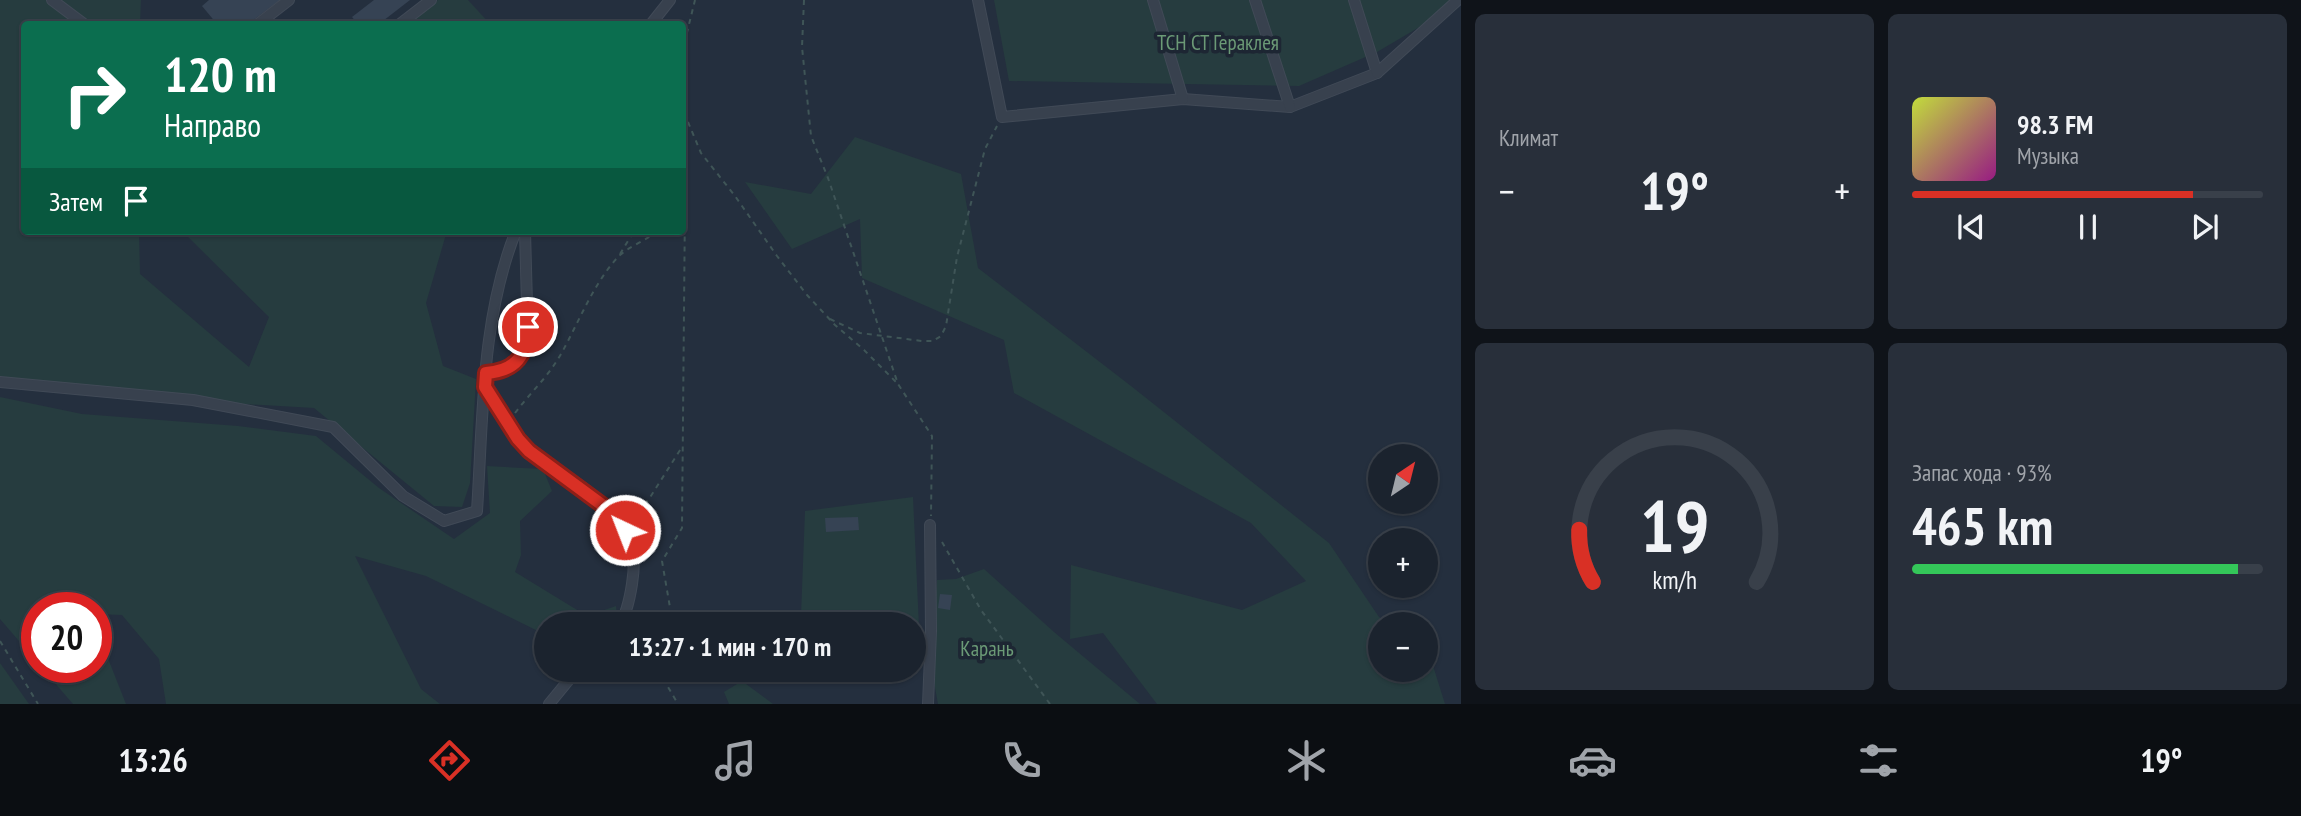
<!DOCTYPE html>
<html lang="ru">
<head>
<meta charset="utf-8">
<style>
  :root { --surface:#1b232e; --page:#282f3a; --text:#f1f3f6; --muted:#a0a4aa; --line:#39404a; --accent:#d93025 }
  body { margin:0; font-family:"PT Sans Narrow",sans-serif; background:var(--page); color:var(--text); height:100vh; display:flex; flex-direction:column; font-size:26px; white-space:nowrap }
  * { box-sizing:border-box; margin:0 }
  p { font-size:23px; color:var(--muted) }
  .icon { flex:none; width:38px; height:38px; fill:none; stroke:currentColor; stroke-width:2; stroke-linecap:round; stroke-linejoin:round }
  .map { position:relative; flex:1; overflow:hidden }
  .details { display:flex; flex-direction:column; gap:14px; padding:14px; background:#0f1319; width:840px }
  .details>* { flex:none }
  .banner { position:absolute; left:21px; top:21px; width:665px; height:214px; border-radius:7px; box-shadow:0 2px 5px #0004,0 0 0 2px var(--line); background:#0b6e4f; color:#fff; overflow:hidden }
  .needle { width:46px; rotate:35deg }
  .buttons { position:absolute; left:1368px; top:444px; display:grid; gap:14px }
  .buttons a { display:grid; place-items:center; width:70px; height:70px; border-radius:50%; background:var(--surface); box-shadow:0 2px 5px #0004,0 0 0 2px var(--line); font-size:35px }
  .speed { position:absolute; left:21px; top:592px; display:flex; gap:14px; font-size:35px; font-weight:700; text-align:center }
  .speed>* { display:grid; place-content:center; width:91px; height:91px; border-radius:50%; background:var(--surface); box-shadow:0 2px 5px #0004,0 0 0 2px var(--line); line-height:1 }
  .speed .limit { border:10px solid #d22; background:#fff; color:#111 }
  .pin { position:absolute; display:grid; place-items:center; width:60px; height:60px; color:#fff; margin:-30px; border:4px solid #fff; border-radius:50%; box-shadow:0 2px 7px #0007 }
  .me { position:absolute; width:77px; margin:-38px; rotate:317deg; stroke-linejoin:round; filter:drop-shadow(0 0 5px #0008) }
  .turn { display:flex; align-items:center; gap:24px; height:147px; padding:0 28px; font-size:32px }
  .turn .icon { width:91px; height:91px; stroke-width:2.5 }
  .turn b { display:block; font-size:49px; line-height:60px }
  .then { display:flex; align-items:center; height:66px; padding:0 28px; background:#0003; gap:14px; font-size:26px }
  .big { font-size:52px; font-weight:700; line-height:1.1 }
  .details .card { flex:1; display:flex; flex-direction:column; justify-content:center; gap:10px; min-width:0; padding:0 24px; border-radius:10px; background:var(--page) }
  .details .dial { align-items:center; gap:0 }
  .dial svg { height:182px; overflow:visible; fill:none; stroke:var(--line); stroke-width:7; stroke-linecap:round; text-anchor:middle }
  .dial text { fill:var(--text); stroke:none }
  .song { display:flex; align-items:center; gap:21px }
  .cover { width:84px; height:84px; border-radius:10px; background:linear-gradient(135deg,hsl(70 70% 55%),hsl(310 70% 35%)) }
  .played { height:7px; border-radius:4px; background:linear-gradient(90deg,var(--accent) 80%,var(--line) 80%) }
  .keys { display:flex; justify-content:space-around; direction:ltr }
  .heat { display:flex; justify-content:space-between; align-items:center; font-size:38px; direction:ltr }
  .charge { height:10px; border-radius:5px; background:linear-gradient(90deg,#34c759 93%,var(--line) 0) }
  .details .tiles { flex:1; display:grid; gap:14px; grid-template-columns:repeat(2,1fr) }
  .trip { position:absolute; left:534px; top:612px; width:392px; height:70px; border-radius:35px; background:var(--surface); box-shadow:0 2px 5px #0004,0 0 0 2px var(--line); font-weight:700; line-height:70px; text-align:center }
  .dock { display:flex; height:112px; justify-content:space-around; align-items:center; background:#0b0e12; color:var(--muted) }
  .dock .icon { width:49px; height:49px }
  .dock .current { color:var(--accent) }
  .dock b { font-size:32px; color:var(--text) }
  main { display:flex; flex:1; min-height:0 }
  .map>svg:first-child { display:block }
</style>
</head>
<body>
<main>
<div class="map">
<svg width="1461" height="704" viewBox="0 0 1461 704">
  <rect width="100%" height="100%" fill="#242f3e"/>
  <g fill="#263c3f">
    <path d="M0 0H141L140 24H24V231H139L140 274 249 367 269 317 182 231H447L426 303 443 366 476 379 470 483 462 507 434 506 314 408 103 396 0 376Z"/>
    <path d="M438 0H468L490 24H410Z"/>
    <path d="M994 0H1455L1428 22 1377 52 1299 86 1009 81Z"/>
    <path d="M855 137 961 174 978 268 1131 386 1329 543 1379 617 1390 625H1381V670H1426V651L1429 653 1445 704H1157L1103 633 1070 639 1071 565 1242 610 1306 581 1251 523 1014 393 1004 340 862 278 860 219 792 249 745 182 811 194Z"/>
    <path d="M0 397 82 414 238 426 316 436 379 488 454 539 490 513 487 466 543 469 552 491 520 521 521 555 515 572 587 616 616 606 618 625H546V635L426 576 355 556 421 689 440 704H166L159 659 122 615 96 614V607H37V662L0 619Z"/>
    <path d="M913 497 920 648 914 647V625H840L801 615 805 511Z"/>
    <path d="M984 569 1054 632 1140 704H938L930 660 937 580 956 579Z"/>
    <path d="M96 628 126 704H73L41 667H96Z"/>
    <path d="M0 663 29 704H0Z"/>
    <path d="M742 681 773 704H729L724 692Z"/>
  </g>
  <g fill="#364354">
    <path d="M209 0H280L248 24H217L202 6Z"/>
    <path d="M374 0H410L379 24H358L352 17Z"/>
    <path d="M858 517 859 530 826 532 825 518Z"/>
    <path d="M940 594 952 595 950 610 938 608Z"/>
  </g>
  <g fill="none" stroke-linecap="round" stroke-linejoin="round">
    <defs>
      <g id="minor">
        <path d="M52 0 84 24"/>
        <path d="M978 0 1002 117 1183 99 1290 107 1377 73"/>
        <path d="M1153 0 1183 99"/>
        <path d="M1255 0 1290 107"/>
        <path d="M1354 0 1377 73 1458 0"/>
        <path d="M258 24 289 0"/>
        <path d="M400 24 431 0"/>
        <path d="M651 24 670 0"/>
        <path d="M486 373C508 371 520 362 528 342L525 231"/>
        <path d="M0 382 193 400 333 427 403 496 444 521 477 511C483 419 481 318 516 231"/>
        <path d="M486 388 518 439 529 451C559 471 624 508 632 546 635 558 634 571 632 584 630 597 627 614 619 625"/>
        <path d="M549 704 577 670"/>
        <path d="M928 704 931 631 930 525"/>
      </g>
    </defs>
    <use href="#minor" stroke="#414a57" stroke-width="12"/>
    <g stroke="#3f5557" stroke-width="2" stroke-dasharray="5 5" stroke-linecap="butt">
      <path d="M804 0 802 47 811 136 828 178 898 384 932 436 931 516"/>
      <path d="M682 53 695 0"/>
      <path d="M682 94 688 122 682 145"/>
      <path d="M688 122 701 153 735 196 777 256 807 295 835 325 864 350 898 384"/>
      <path d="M620 254 634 231"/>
      <path d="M830 319 860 333 922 341H933L941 336 946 326 957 257 985 149 997 126"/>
      <path d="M515 413C530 393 548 377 561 354 579 322 593 284 618 257 625 249 649 238 659 231"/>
      <path d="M632 520 649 499 682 447"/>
      <path d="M942 542 981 610 1050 704"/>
      <path d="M673 625 662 561 682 528 685 201 682 171"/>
      <path d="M0 641 38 704"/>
      <path d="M658 670 678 704"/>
    </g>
    <use href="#minor" stroke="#38414e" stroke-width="10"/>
  </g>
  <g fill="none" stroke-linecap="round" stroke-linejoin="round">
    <defs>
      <path id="route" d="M528 327C527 355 516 371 486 373L485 387 518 439 529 451 609 510 625 530"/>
    </defs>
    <use href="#route" stroke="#8d1f18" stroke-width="18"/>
    <use href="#route" stroke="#d93025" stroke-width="12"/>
  </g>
  <g text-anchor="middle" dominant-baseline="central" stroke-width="7" stroke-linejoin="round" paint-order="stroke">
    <g font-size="21" fill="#6b9a76" stroke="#1d2633">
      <text x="1218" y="42">ТСН СТ Гераклея</text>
      <text x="987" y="648">Карань</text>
    </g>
  </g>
</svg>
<div class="buttons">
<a><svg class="needle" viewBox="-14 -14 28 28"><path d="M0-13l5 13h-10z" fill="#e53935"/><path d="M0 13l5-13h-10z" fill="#a0a4aa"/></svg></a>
<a>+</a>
<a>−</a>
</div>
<div class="speed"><div class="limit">20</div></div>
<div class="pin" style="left:528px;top:327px;background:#d93025"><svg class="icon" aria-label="arrive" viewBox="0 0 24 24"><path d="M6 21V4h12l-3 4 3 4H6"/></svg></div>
<svg class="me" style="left:625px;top:530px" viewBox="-20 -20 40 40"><circle r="17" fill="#d93025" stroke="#fff" stroke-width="3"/><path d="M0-11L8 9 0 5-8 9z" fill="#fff"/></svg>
<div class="trip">13:27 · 1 мин · 170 m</div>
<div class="banner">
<div class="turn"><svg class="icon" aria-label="right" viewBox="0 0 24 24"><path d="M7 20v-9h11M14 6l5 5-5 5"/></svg><div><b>120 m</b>Направо</div></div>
<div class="then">Затем<svg class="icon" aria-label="arrive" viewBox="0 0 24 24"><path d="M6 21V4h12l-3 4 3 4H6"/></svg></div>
</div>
</div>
<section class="details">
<div class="tiles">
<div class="card"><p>Климат</p>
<div class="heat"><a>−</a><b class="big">19°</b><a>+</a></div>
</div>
<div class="card">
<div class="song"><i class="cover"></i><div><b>98.3 FM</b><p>Музыка</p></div></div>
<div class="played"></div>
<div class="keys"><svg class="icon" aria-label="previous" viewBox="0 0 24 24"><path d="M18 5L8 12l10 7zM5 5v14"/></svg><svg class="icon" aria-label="pause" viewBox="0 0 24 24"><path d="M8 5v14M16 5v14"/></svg><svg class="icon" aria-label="next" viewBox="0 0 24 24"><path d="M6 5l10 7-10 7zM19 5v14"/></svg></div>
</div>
<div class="card dial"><svg viewBox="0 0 100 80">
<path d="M14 69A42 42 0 1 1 86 69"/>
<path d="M14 69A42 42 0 0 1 8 46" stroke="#d93025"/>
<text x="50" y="56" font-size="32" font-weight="700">19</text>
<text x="50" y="72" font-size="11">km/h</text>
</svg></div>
<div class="card"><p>Запас хода · 93%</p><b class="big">465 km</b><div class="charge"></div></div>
</div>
</section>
</main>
<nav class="dock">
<b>13:26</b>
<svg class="icon current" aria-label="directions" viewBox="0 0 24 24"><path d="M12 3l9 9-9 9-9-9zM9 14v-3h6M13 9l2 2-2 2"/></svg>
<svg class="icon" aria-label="music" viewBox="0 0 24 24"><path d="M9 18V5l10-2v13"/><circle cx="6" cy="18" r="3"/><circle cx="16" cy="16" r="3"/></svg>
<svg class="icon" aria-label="phone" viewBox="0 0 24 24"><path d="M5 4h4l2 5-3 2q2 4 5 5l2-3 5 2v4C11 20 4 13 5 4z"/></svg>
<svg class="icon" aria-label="climate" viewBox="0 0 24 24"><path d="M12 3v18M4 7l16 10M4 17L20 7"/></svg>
<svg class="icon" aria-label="car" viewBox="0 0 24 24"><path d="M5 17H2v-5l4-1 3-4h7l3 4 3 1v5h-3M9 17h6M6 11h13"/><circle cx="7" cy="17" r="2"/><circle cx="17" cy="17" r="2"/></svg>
<svg class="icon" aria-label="filters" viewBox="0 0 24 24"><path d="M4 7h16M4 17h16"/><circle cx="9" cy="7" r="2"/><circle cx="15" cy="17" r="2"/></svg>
<b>19°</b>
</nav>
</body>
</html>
